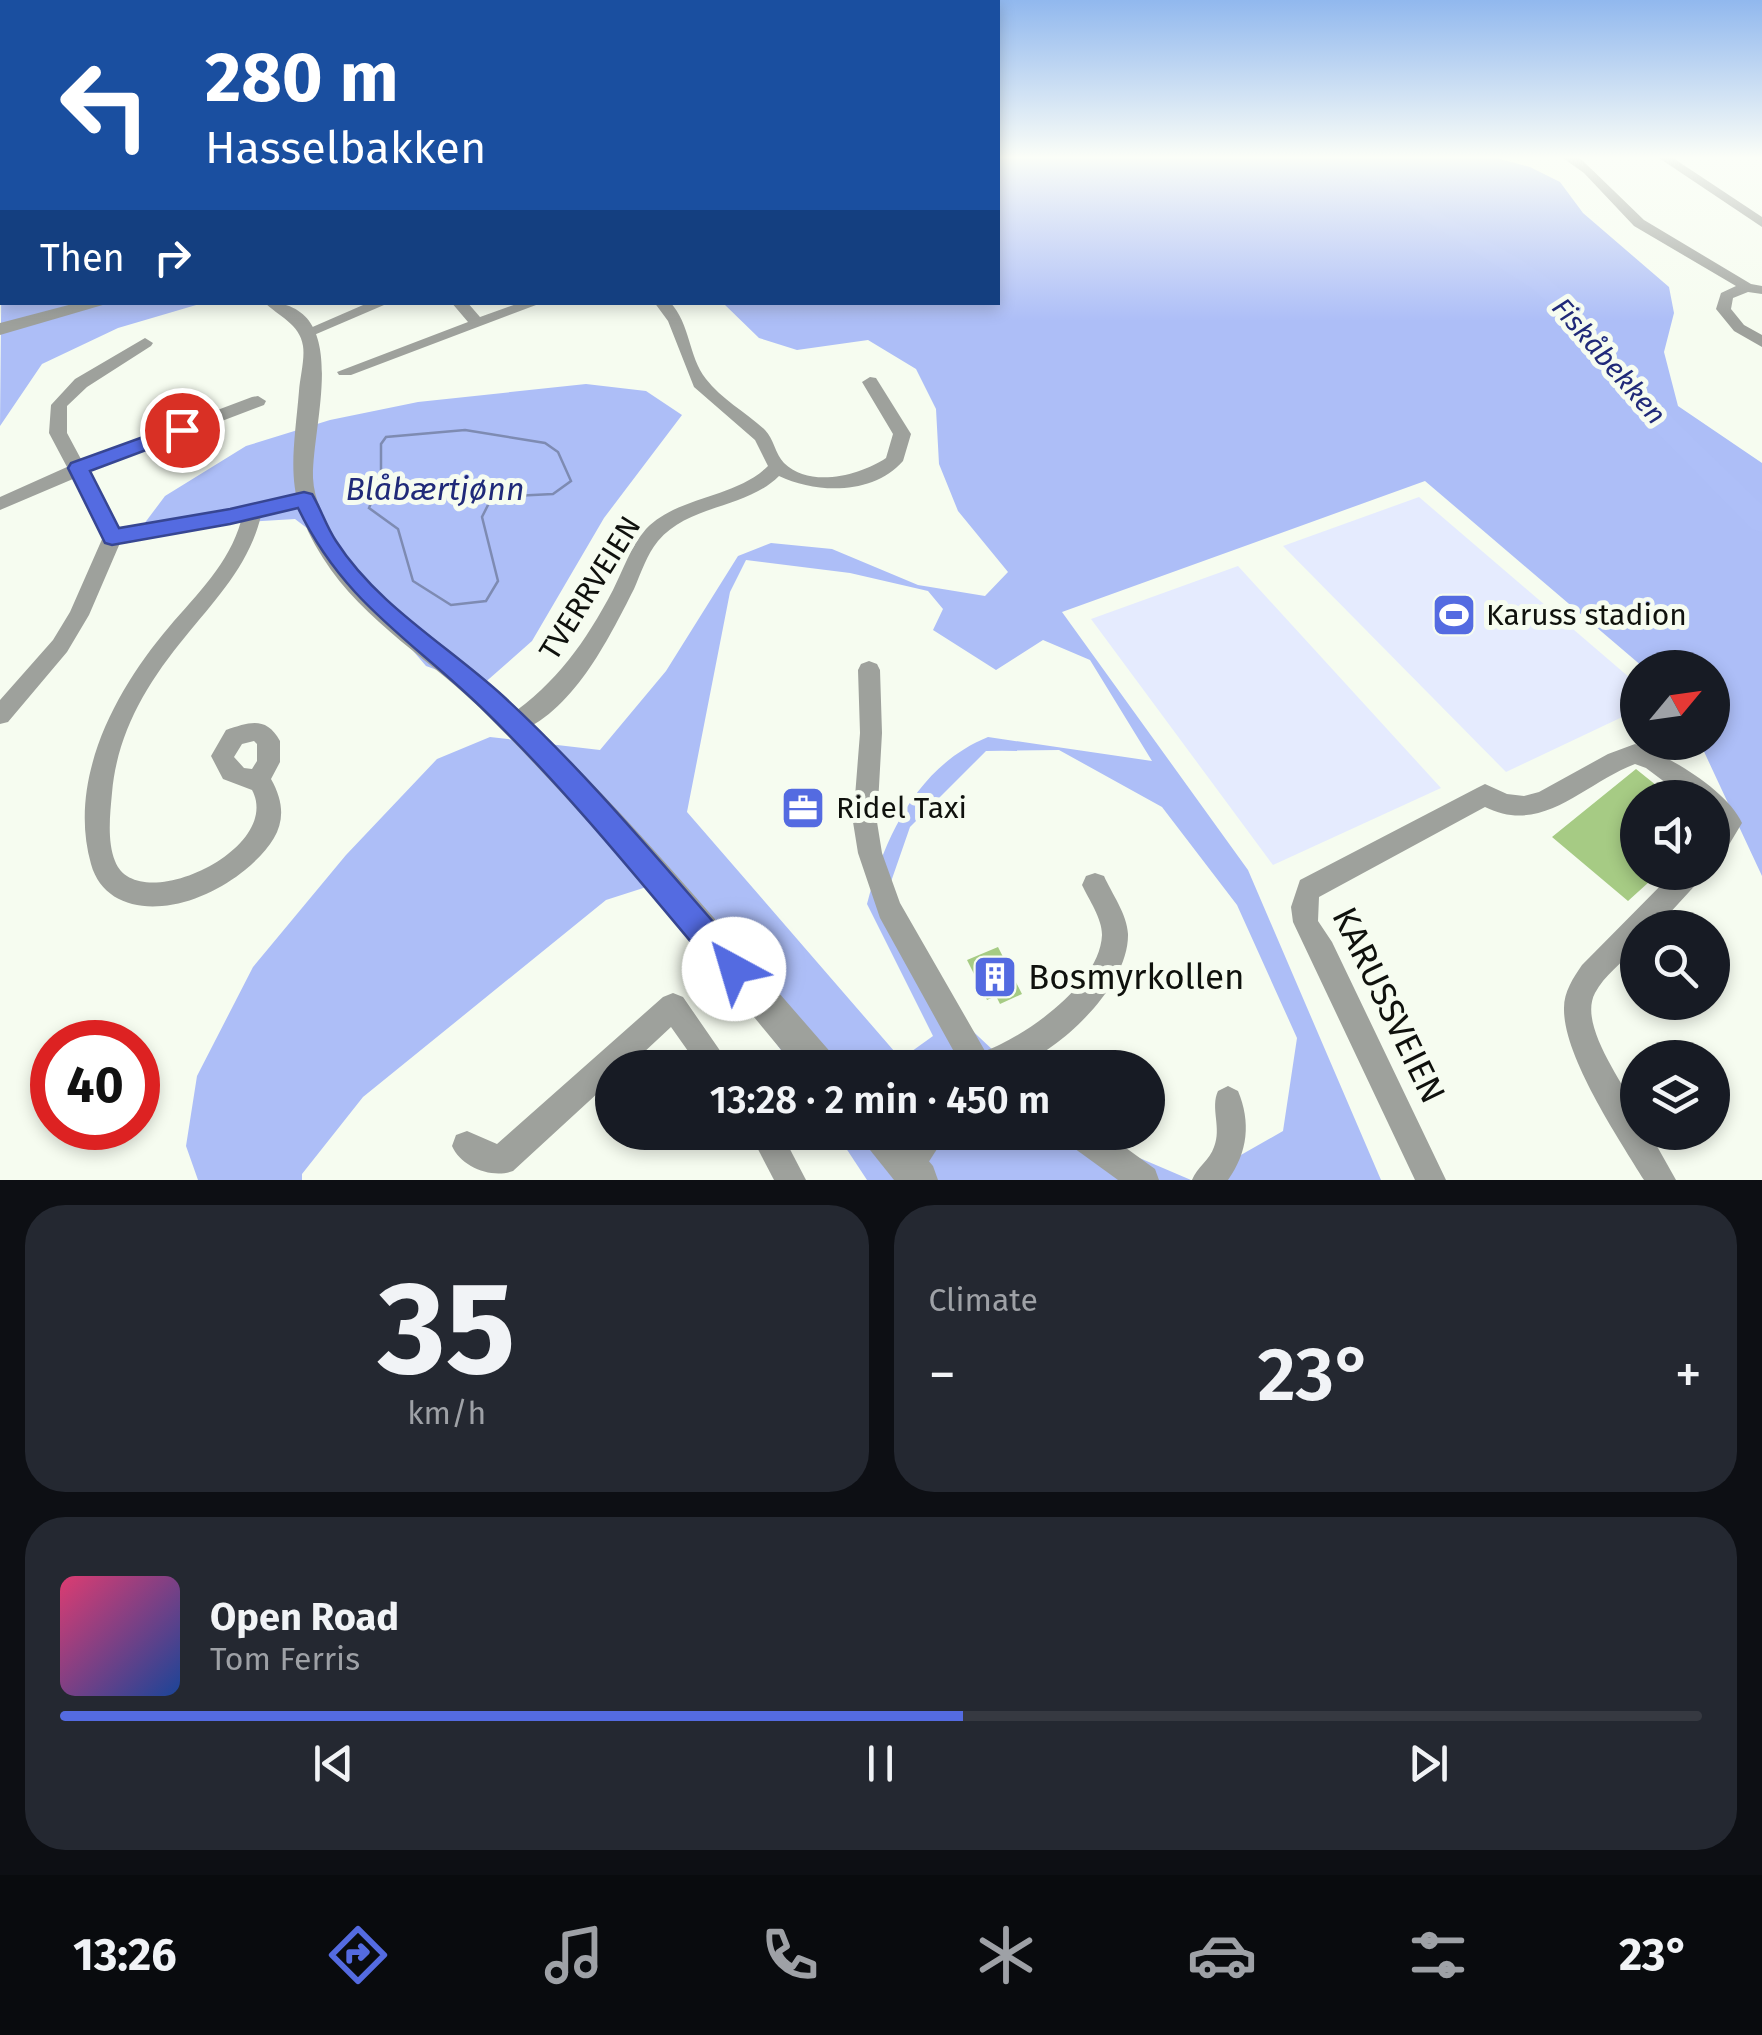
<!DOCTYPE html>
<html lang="en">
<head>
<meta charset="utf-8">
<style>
  :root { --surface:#171b24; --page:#242831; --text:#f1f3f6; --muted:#9ea1a6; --line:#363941; --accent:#546be1 }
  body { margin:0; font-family:"Fira Sans",sans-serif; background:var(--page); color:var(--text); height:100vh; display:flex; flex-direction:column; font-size:38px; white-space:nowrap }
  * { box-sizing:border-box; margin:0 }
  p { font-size:32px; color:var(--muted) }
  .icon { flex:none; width:55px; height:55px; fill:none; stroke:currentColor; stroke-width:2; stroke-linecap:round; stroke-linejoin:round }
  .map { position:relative; height:1180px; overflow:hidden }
  .details { display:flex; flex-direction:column; gap:25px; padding:25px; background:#0d0f14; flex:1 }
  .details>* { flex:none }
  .guide { position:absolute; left:0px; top:0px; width:1000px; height:305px; box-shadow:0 5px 15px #0003; background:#1a4fa0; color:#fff; overflow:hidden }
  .needle { width:65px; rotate:61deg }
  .buttons { position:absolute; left:1620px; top:650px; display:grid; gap:20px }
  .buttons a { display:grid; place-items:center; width:110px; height:110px; border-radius:50%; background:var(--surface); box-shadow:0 5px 15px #0003; font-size:50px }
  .speed { position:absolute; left:30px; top:1020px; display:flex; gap:20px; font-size:50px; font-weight:700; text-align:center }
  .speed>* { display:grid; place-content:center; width:130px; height:130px; border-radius:50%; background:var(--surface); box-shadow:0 5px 15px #0003; line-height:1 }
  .speed .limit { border:15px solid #d22; background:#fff; color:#111 }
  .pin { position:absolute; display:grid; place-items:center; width:85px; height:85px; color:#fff; margin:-42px; border:5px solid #fff; border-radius:50%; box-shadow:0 2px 10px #0007 }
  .me { position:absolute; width:110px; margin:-55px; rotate:321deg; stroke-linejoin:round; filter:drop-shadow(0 0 8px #0008) }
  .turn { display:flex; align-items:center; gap:35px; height:210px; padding:0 40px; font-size:45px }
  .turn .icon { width:130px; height:130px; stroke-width:2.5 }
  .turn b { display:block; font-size:70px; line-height:85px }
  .then { display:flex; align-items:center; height:95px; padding:0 40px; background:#0003; gap:20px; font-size:38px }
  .big { font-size:75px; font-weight:600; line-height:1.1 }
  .details .widget { flex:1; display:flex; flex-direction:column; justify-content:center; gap:15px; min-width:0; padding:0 35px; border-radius:40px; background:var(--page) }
  .details .dial { align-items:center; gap:0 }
  .dial b { font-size:130px; line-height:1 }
  .song { display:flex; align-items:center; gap:30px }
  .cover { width:120px; height:120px; border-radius:15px; background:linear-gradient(135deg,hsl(340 70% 55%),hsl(220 70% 35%)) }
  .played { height:10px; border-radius:5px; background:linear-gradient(90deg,var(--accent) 55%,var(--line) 55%) }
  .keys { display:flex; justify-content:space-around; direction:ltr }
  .heat { display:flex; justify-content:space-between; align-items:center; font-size:55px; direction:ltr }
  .details .tiles { flex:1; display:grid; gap:25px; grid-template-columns:1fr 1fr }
  .widget:last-child { grid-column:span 2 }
  .trip { position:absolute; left:595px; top:1050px; width:570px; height:100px; border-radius:50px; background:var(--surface); box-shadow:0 5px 15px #0003; font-weight:600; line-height:100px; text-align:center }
  .tabs { display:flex; height:160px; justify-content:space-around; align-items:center; background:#090b0e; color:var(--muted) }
  .tabs .icon { width:70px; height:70px }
  .tabs .on { color:var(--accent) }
  .tabs b { font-size:45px; color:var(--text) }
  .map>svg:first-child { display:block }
</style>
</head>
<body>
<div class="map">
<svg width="1762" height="1180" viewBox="0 0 1762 1180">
  <rect width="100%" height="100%" fill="#f6fcf0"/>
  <g fill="#e5ebfe">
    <path d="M1419 497 1637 684V710L1506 772 1283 546Z"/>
    <path d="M1238 566 1441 788 1273 865 1091 619Z"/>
  </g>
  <g fill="#adbef7" fill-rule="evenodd">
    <path d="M998 156H1489L1530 167 1560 182 1583 213 1669 287 1674 313 1664 352 1678 406 1762 463V876L1700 743 1712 742V668L1643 667 1425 481 1062 612 1248 870 1381 1180H1197L1283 1131 1297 1038 1237 905 1162 807 1059 750 986 751 910 827 885 899 963 1022 1011 1067H793L662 882 606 900 363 1097 302 1174V1180H198L186 1146 197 1076 253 967 346 855 437 759 490 737 600 750 666 671 738 556 771 543 832 549 918 585 985 596 1008 572 958 511 939 464 936 409 916 369 868 340 797 350 759 338 723 303 998 302ZM746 560 850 573 928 591 943 609 933 630 996 670 1043 640 1090 660 1152 761 988 737C919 765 885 835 867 904L933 1036 901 1059 687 812 730 592Z"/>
    <path d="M2 220V302L203 303 118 328 42 364 0 426Z"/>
    <path d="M586 384 646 391 682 415 604 518 532 641 481 686 426 666 378 610 341 554 295 519 141 528 165 496 246 446 330 420 418 402ZM381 479 553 494 492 497 482 517 498 581H413L398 529 369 508Z"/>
    <path d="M836 1133H1081L1191 1180H867Z"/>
  </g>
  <path fill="#aebff8" stroke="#7e8bb2" stroke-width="2.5" d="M465 430 545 443 558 452 571 481 553 494 492 497 482 517 498 581 486 601 451 605 413 581 398 529 369 508 381 479V444L386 437Z"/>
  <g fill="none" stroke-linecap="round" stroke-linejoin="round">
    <path fill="#aebff8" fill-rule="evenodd" d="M1330 156C1374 155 1408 190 1442 214 1477 238 1520 255 1553 283 1585 311 1602 337 1628 369 1669 418 1717 461 1762 505V532L1752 529 1654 429 1609 377 1577 330 1533 289 1428 222 1389 191Z"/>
  </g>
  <g fill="#a6cb84">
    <path d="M1636 769 1672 798H1638V872H1660L1628 901 1552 837Z"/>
    <path d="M998 947 1022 994 1000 1004 996 996 987 1000 967 960Z"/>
  </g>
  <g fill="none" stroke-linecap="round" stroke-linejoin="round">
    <g fill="#9ea19c" fill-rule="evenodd">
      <path d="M1560 156H1575L1582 160 1644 220 1751 284 1762 286V294L1748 292 1733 298 1731 309 1744 325 1762 335V347L1734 331 1716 309 1721 293 1736 286 1634 226 1584 173Z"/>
      <path d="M1656 156H1670L1762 217V227Z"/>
      <path d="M370 302H391L314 335H304L301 332Z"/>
      <path d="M451 302H467L480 317 522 302H544L351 375H339L337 372 468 322Z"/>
      <path d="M654 302H670C691 325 688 356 706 379 721 399 747 413 765 430 774 439 775 454 784 463 810 489 861 475 886 458L893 434 862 382 870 377 876 378 911 434 903 461C873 495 817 494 779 476 746 509 689 504 658 541 647 554 641 573 634 589 608 640 572 714 514 734L506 732 503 725 506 718C556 684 585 643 613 590 623 570 631 546 646 529 679 495 734 499 768 466L755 440 694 387 668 321Z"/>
      <path d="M145 338 153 343 151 346 87 387 67 406V433L82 461 252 397 258 396 266 401 264 405 88 472 118 529 230 510 305 493 314 499 311 503 261 516C249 565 216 599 185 637 147 683 117 733 112 793 110 814 107 841 115 861 136 918 284 850 252 790L223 779 211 756 226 730C250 722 266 716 280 741V762L271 779C293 818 277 843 245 870 223 888 191 904 162 906 130 909 100 897 91 864 67 779 116 689 169 627 197 594 229 564 241 521L120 543 89 615 67 652 8 722 0 724V700L53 640 70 612 103 537 73 479 0 510V497L67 467 49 433 51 405 75 379ZM254 741 257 744V761L252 769 244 768 234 757 242 744Z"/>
      <path d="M869 661 877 664 880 670 882 733 877 822 882 853 900 903 985 1051C1026 1036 1100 984 1102 935 1102 918 1089 900 1082 885L1086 876 1095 873 1104 876C1112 894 1127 914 1128 934 1129 985 1062 1049 1017 1066 1002 1071 979 1068 963 1068L880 918 858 853 853 822 860 733 858 670 861 664Z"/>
      <path d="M1635 744C1669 756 1727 790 1742 823L1721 858 1712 861V828L1715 824 1712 821V798H1686L1646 768 1635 764C1584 783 1543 836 1485 807L1319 897 1318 921 1332 942 1446 1180H1415L1293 922 1291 907 1300 880 1477 788 1485 784 1507 794 1524 796 1539 792 1608 754Z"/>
      <path d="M1674 872H1703L1700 880 1656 928H1638V947C1623 961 1604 976 1595 993 1578 1025 1623 1081 1635 1109 1638 1117 1638 1124 1638 1132H1649L1676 1180H1644C1619 1139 1563 1056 1564 1008 1564 992 1573 978 1582 965Z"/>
      <path d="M673 993 683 997 732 1068H700L671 1027 627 1068H612V1080L513 1171C492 1179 461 1167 452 1146L456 1135 467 1131 497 1144 663 997Z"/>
      <path d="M1228 1086 1238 1091C1251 1122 1248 1152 1228 1180H1192C1197 1167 1210 1160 1214 1147 1222 1128 1210 1108 1218 1091Z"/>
      <path d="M749 1132H781L806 1180H774Z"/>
      <path d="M914 1132H948L919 1177 911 1180 897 1177 893 1166Z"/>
      <path d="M1063 1132H1104L1155 1169 1159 1180H1118L1067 1143Z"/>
    </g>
    <g fill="#9ea19c" fill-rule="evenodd">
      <path d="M80 302H113L0 335V323Z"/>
      <path d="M264 302C354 302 312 421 313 478 314 502 328 528 341 548 382 608 452 647 504 696 623 807 726 933 833 1055L838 1068H796C696 947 598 826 487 715 435 662 363 622 323 558 283 495 293 461 299 391 300 378 305 359 303 346 300 324 278 316 264 302Z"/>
      <path d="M861 1132H904L933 1166 938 1180H894L866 1145Z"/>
    </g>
  </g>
  <linearGradient id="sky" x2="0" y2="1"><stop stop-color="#91b8ee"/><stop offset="0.49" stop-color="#fbfef8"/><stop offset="1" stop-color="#fbfef8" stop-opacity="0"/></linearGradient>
  <rect width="1762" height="321" fill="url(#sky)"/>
  <path fill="#546be1" stroke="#374692" stroke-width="2.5" d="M182 423 192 430 189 434 90 471 119 528 230 509 304 492 312 494C321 509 326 526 336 541 377 605 447 645 503 696 590 776 666 869 745 958L749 969 745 980 734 984 723 980C646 889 572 796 486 712 414 641 344 604 298 508L230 524 112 545 105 543 68 468 71 463Z"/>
  <defs>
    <symbol id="stadium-square" viewBox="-11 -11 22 22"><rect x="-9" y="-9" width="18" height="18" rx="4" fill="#546be1" stroke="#f6fcf0"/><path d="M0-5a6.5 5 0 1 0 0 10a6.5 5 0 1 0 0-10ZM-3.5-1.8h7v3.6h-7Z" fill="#fff"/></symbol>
    <symbol id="office-square" viewBox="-11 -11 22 22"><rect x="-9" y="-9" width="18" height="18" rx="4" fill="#546be1" stroke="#f6fcf0"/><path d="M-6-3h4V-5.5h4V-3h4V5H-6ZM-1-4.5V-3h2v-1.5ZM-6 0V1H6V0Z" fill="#fff"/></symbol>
    <symbol id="building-square" viewBox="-11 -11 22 22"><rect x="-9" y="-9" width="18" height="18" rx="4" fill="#546be1" stroke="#f6fcf0"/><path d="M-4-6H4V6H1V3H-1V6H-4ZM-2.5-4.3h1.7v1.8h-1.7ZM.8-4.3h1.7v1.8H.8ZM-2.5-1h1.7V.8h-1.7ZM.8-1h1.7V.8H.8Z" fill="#fff"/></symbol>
  </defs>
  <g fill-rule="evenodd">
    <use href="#stadium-square" x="1429" y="590" width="50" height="50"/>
    <use href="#office-square" x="778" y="783" width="50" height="50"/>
    <use href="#building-square" x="970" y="952" width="50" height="50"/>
  </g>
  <g text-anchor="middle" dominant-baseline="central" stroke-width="10" stroke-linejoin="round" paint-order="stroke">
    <g font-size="28" font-style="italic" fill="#202a79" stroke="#f6fcf0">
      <text transform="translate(1609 361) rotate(49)">Fiskåbekken</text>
    </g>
    <g font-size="30" fill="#0f110d" stroke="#f6fcf0">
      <text transform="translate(590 588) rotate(-58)">TVERRVEIEN</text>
    </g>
    <g font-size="30" fill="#0f110d" stroke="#f6fcf0" text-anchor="start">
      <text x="1486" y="615">Karuss stadion</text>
      <text x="836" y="808">Ridel Taxi</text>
    </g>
    <g font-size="32" font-style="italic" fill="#202a79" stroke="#f6fcf0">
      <text x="435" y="489">Blåbærtjønn</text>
    </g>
    <g font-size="35" fill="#0f110d" stroke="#f6fcf0" text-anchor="start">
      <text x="1028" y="977">Bosmyrkollen</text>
    </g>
    <g font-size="35" fill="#0f110d" stroke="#f6fcf0">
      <text transform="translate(1389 1005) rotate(64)">KARUSSVEIEN</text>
    </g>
  </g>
</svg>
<div class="buttons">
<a><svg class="needle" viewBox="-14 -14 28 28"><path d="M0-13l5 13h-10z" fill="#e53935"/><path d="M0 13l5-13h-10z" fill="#9ea1a6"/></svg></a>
<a><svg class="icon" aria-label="sound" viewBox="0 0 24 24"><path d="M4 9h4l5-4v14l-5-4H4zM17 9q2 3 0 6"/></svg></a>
<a><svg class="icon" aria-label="search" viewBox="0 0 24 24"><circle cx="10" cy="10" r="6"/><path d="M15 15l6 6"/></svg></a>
<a><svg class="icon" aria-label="layers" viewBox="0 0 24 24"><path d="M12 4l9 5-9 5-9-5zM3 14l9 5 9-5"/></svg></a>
</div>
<div class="speed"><div class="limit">40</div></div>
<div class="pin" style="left:182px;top:430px;background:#d93025"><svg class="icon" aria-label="arrive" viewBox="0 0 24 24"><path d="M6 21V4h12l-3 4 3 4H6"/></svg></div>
<svg class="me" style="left:734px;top:969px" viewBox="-20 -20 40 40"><circle r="19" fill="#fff"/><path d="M0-13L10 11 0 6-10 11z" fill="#546be1"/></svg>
<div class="trip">13:28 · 2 min · 450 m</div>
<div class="guide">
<div class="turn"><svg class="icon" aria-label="left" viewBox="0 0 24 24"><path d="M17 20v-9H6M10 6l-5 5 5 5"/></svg><div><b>280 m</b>Hasselbakken</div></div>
<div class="then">Then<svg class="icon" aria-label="right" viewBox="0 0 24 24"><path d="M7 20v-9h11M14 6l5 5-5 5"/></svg></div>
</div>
</div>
<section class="details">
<div class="tiles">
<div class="widget dial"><b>35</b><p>km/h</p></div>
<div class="widget"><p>Climate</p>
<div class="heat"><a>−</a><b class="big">23°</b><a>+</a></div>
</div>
<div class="widget">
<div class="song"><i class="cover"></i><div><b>Open Road</b><p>Tom Ferris</p></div></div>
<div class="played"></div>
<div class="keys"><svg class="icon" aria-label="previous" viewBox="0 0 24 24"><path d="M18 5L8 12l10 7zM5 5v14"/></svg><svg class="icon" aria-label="pause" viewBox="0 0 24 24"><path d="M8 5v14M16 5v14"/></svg><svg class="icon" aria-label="next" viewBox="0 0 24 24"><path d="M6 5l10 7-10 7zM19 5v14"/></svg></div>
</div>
</div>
</section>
<nav class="tabs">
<b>13:26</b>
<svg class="icon on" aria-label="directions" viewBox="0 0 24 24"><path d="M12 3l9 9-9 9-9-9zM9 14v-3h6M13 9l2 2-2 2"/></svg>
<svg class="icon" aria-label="music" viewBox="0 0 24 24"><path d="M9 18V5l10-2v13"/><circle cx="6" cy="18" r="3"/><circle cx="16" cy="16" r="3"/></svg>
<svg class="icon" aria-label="phone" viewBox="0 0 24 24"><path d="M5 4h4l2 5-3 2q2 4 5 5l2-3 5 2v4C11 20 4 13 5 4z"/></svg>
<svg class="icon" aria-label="climate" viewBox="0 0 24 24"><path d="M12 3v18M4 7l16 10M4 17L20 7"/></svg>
<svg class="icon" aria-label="car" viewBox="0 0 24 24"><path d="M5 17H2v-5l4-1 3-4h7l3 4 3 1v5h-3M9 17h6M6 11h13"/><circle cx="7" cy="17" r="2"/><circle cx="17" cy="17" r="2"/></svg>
<svg class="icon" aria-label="filters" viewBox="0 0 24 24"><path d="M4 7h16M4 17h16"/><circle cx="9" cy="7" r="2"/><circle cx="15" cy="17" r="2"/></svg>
<b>23°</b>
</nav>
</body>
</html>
